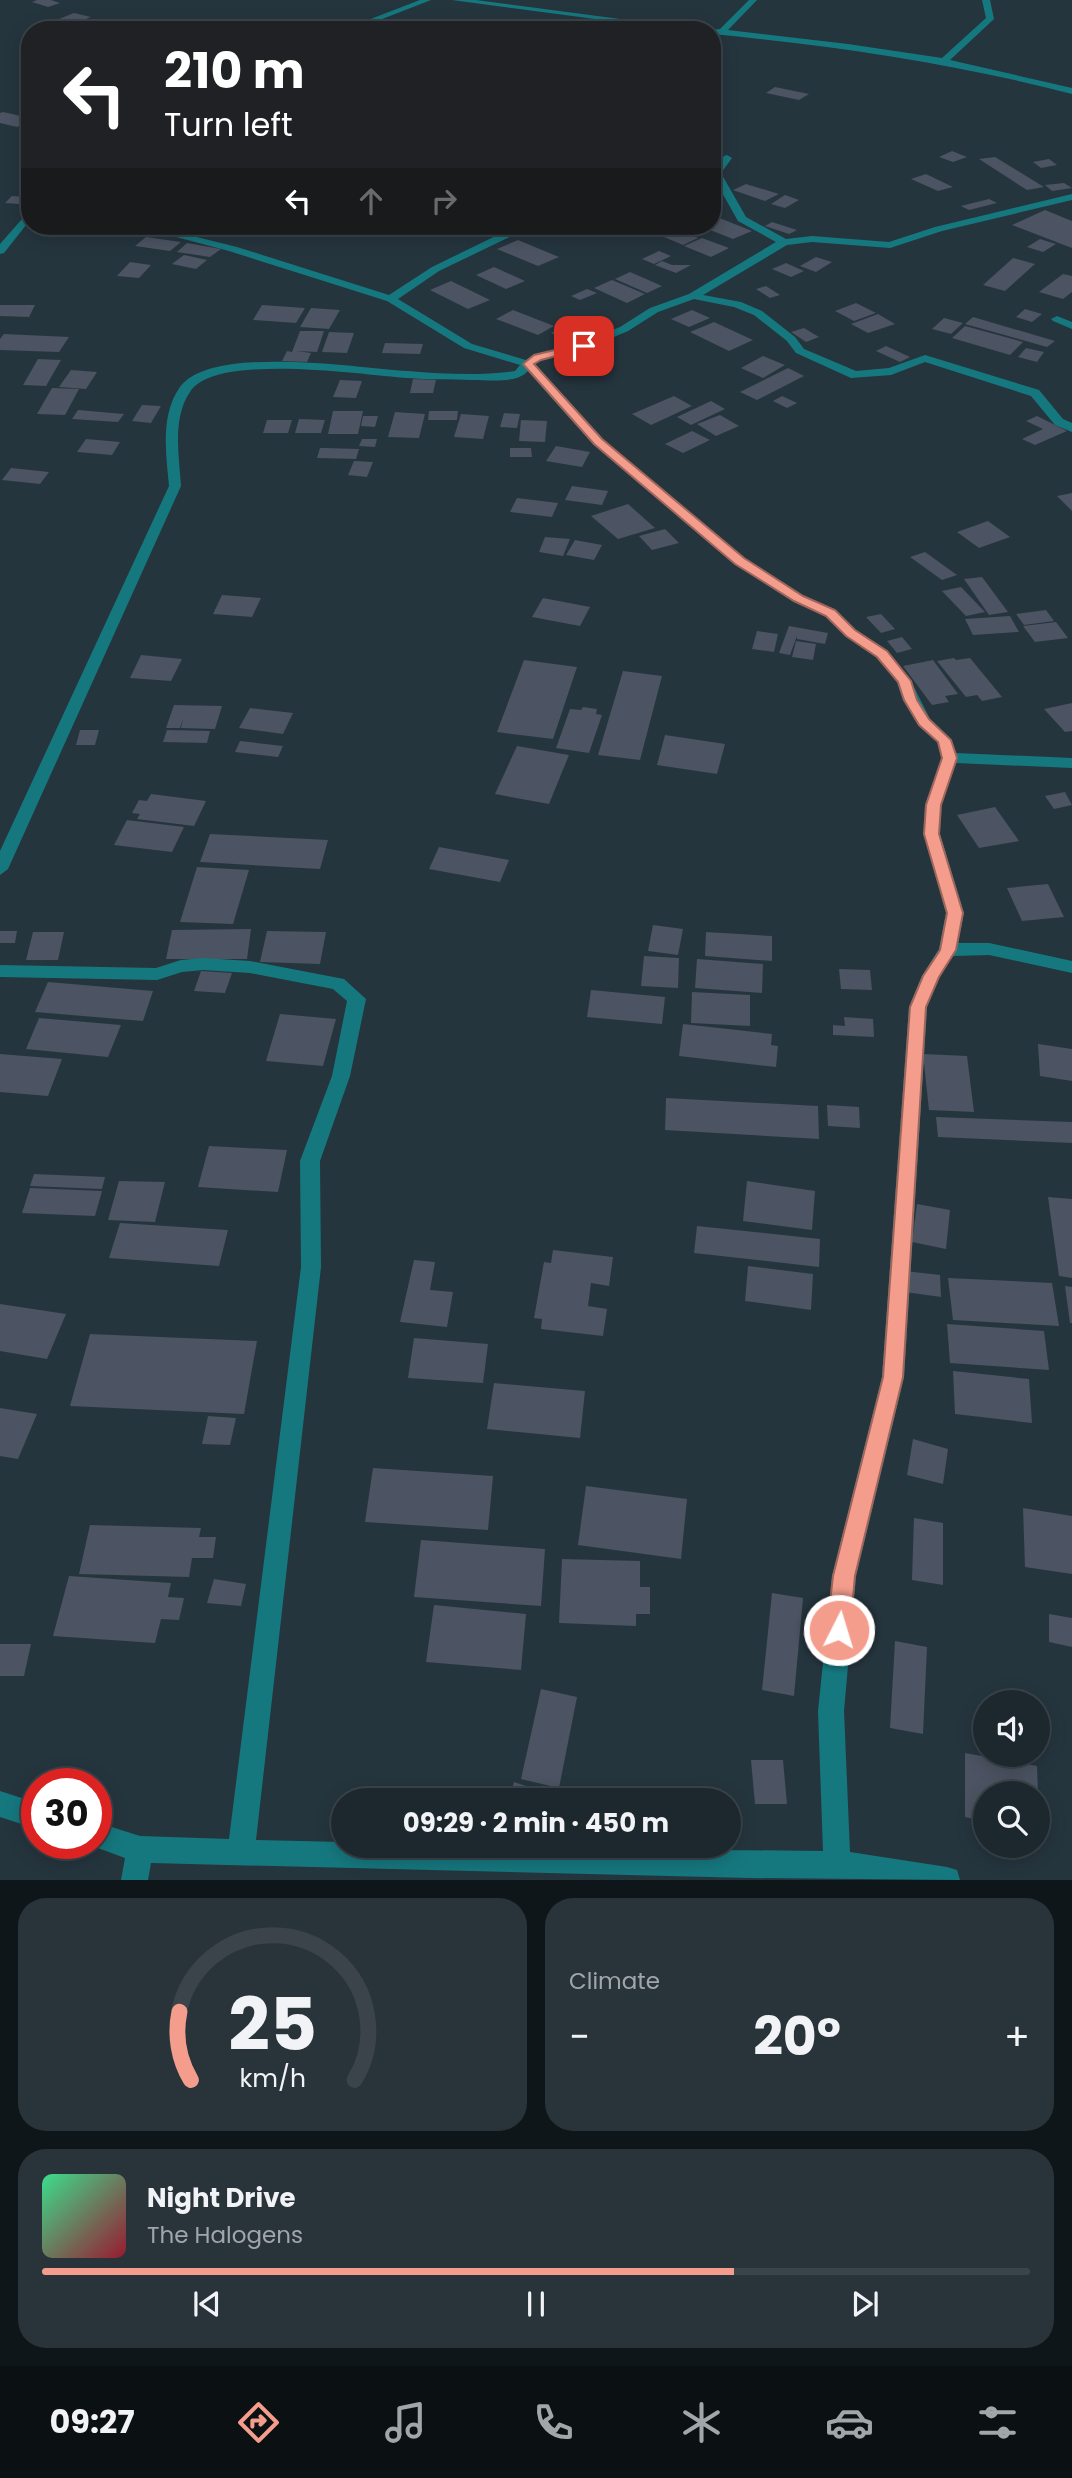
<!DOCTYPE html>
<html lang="en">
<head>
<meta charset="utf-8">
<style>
  :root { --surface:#1c282e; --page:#29343a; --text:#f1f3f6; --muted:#a0a6aa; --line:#3a444a; --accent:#f49d8d }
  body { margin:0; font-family:Poppins,sans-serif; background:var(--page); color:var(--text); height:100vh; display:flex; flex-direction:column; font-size:26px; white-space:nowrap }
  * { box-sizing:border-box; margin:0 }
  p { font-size:23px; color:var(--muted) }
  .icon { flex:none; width:38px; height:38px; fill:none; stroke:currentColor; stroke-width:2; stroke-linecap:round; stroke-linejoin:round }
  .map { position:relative; height:1880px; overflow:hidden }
  .drawer { display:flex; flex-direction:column; gap:18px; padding:18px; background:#0f1619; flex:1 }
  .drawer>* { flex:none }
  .banner { position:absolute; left:21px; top:21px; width:700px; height:214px; border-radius:28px; box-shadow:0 4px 18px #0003,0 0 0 2px var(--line); background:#202124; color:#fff; overflow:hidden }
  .fabs { position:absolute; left:973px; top:1690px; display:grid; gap:14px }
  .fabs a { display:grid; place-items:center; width:77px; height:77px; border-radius:50%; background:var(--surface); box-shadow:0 4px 18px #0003,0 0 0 2px var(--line); font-size:35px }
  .speed { position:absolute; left:21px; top:1768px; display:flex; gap:14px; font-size:35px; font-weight:700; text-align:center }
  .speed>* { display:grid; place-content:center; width:91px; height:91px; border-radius:50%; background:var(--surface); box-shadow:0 4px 18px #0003,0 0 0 2px var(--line); line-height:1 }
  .speed .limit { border:10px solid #d22; background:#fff; color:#111 }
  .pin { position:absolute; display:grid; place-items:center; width:60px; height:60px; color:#fff; margin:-30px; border-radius:14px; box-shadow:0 4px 10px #0006 }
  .me { position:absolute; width:77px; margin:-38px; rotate:5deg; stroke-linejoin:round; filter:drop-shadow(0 0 5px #0008) }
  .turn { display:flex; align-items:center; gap:24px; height:147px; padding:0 28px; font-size:32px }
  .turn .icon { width:91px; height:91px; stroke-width:2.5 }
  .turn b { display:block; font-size:49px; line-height:60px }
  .lanes { display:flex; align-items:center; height:66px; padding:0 28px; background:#0003; justify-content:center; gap:35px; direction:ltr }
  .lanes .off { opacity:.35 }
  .big { font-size:52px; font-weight:700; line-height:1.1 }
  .drawer .card { flex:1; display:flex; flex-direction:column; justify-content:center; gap:10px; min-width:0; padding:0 24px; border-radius:28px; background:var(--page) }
  .drawer .dial { align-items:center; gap:0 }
  .dial svg { height:182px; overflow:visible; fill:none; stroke:var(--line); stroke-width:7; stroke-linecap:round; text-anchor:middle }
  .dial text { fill:var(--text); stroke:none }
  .song { display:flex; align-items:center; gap:21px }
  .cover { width:84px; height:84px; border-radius:10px; background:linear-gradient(135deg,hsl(150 70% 55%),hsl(350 70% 35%)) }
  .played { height:7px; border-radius:4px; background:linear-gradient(90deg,var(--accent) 70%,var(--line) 70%) }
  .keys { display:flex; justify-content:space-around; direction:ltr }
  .heat { display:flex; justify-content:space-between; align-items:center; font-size:38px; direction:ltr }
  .drawer .tiles { flex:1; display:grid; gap:18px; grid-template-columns:1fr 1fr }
  .card:last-child { grid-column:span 2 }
  .trip { position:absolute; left:331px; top:1788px; width:410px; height:70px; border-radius:35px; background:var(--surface); box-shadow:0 4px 18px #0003,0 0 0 2px var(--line); font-weight:700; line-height:70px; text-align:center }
  .dock { display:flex; height:112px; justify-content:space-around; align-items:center; background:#0b1012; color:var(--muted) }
  .dock .icon { width:49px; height:49px }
  .dock .current { color:var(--accent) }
  .dock b { font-size:32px; color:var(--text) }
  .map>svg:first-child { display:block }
</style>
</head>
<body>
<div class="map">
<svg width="1072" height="1880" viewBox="0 0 1072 1880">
  <rect width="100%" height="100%" fill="#25353e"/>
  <g fill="#4c5362">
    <path d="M37 0H51L60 3 48 7 32 2Z"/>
    <path d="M74 13 91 17 76 23 59 19Z"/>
    <path d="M775 87 809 94 799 100 766 93Z"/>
    <path d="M3 112 30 118V121L17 127 0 123V113Z"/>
    <path d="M952 151 967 157 953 162 939 157Z"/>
    <path d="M995 157 1044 187 1027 190 979 159Z"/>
    <path d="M1049 159 1057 165 1041 168 1033 162Z"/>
    <path d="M926 174 953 187 938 191 911 179Z"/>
    <path d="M1064 183 1072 188 1052 191 1045 185Z"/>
    <path d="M746 184 779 194 765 201 733 190Z"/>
    <path d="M785 195 799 200 785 208 771 204Z"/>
    <path d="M12 196 26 197 19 204 5 203Z"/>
    <path d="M989 199 997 203 969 210 961 206Z"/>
    <path d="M1045 210 1072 221V248L1012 225Z"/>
    <path d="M717 217 752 231 733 239 700 226H712V219Z"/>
    <path d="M772 222 797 230 789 234 765 226Z"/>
    <path d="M673 227 698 238 683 245 657 234Z"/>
    <path d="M146 237 181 242 170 251 135 246Z"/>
    <path d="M702 238 729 248 711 257 684 246Z"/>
    <path d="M1040 239 1056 244 1043 252 1027 247Z"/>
    <path d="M518 240 559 257 538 266 497 249Z"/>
    <path d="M187 243 221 249 210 257 177 252Z"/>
    <path d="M659 251 671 256 654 264 642 259Z"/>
    <path d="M184 255 207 260 196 269 172 264Z"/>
    <path d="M816 257 832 262 816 272 800 266Z"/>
    <path d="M1013 258 1035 264 1005 291 983 285Z"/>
    <path d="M662 261 672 265H691L676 273 655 265Z"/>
    <path d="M130 262 151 265 139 278 117 276Z"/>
    <path d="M786 263 804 271 791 277 772 269Z"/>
    <path d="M494 267 525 281 506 289 476 275Z"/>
    <path d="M630 272 662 286 647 293 615 279Z"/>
    <path d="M1063 274 1072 276V292L1063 299 1039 292Z"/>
    <path d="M612 280 645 294 627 303 594 288Z"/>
    <path d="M451 281 490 300 468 309 430 290Z"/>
    <path d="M766 286 780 295 770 298 756 289Z"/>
    <path d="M587 289 597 293 580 300 571 296Z"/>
    <path d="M856 303 876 313 854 321 835 311Z"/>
    <path d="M0 305H35L29 317 0 316Z"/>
    <path d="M262 305 305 308 296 323 253 320Z"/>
    <path d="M311 308 340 310 329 329 300 327Z"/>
    <path d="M1025 309 1042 314 1032 322 1016 317Z"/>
    <path d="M513 310 554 326 538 335 496 319Z"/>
    <path d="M692 310 710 318 689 327 671 319Z"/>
    <path d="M878 314 895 324 868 333 851 324Z"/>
    <path d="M973 317 1055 341 1047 347 965 324Z"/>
    <path d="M944 318 963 323 951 334 932 329Z"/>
    <path d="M714 322 753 340 729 351 690 332Z"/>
    <path d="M965 326 1023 342 1010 355 952 338Z"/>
    <path d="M560 328 578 335 569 340 551 333Z"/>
    <path d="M804 328 819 337 806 342 791 332Z"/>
    <path d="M300 331H324L317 352 297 351 311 353 307 362 282 361 287 351 292 352Z"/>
    <path d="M329 332 354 333 347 353 322 352Z"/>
    <path d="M4 334 69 337 59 352 0 350V339Z"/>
    <path d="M385 343 423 344 420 354 382 353Z"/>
    <path d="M886 346 910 357 900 362 876 351Z"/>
    <path d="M1026 348 1044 352 1037 362 1018 357Z"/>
    <path d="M763 356 785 365 763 378 741 368Z"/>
    <path d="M38 359 61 360 46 386 23 385Z"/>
    <path d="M788 368 804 376 757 400 740 392Z"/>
    <path d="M71 370 97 372 86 389 59 387Z"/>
    <path d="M413 379 436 380 433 393H410Z"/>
    <path d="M340 380 362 381 356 398 333 397Z"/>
    <path d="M52 388 79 389 65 415 37 414Z"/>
    <path d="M674 396 692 406 651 425 632 414Z"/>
    <path d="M782 396 797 403 787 408 773 401Z"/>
    <path d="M711 401 725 409 691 425 677 417Z"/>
    <path d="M142 405 161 406 151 423 132 421Z"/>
    <path d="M78 410 124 414 118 422 72 419Z"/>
    <path d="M333 411H363L358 434H328Z"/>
    <path d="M429 411H458L457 420H428Z"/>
    <path d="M395 412 425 414 419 438 388 437Z"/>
    <path d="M504 413 520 414 517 428 500 427Z"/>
    <path d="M461 414 489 416 483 439 454 437Z"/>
    <path d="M720 415 739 426 716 436 697 424Z"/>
    <path d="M363 416H378L375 427 361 426Z"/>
    <path d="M1037 416 1067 431 1035 445 1022 439 1043 429 1026 421Z"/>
    <path d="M299 419 325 420 321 433H295Z"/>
    <path d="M267 420H292L288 433H263Z"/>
    <path d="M521 420 547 421 545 442 519 441Z"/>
    <path d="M692 431 710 440 683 453 665 444Z"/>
    <path d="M86 439 120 442 112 455 77 452Z"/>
    <path d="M362 439H377L375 447 359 446Z"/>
    <path d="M556 446 590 452 582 467 546 461Z"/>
    <path d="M320 448H325L359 449 356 459 317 458Z"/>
    <path d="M510 448H531L532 457H510Z"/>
    <path d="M354 461 373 462 367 477 348 475Z"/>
    <path d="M11 468 49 472 40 484 2 480Z"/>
    <path d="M572 486 608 491 602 505 565 500Z"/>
    <path d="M1072 493V511L1057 496Z"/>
    <path d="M517 498 558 503 552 517 510 512Z"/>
    <path d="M628 504 655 528 618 539 591 516Z"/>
    <path d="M988 521 1010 537 979 548 957 532Z"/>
    <path d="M665 529 679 543 652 550 639 536Z"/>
    <path d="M545 537 570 539 563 556 539 552Z"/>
    <path d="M575 540 602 545 594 560 566 555Z"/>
    <path d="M925 552 957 575 942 580 910 557Z"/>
    <path d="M982 577 1008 612 989 615 964 579Z"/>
    <path d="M961 587 985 612 966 616 942 591Z"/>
    <path d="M222 595 261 598 252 617 213 614Z"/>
    <path d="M543 598 590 607 580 626 532 617Z"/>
    <path d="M1046 610 1054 621 1024 625 1016 614Z"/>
    <path d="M881 614 895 629 881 633 866 617Z"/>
    <path d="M1010 616 1019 632 973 635 965 619Z"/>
    <path d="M1056 622 1068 638 1035 642 1023 626Z"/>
    <path d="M789 626 828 633 825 644 797 639V636L790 655 779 653Z"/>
    <path d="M757 631 778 634 774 652 752 649Z"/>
    <path d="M902 637 912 649 897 653 887 641Z"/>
    <path d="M796 641 816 644 813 660 792 657Z"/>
    <path d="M141 655 182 659 171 681 130 678Z"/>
    <path d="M954 658 956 660 970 658 1002 697 982 701 977 695 966 697 937 661Z"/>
    <path d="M524 660 577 667 553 739 497 732Z"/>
    <path d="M933 660 958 694 945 696 949 702 932 705 903 666Z"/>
    <path d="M623 671 662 676 640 760 598 755Z"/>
    <path d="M1072 703V731L1065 732 1044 709Z"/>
    <path d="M174 705 222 706 215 729 181 728 183 719 180 728H166Z"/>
    <path d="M583 707 597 709 596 714 602 715 589 753 556 748 570 709 581 710Z"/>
    <path d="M250 708 293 713 283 734 239 728Z"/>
    <path d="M80 730H99L95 745H76Z"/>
    <path d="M167 730 210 731 207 743 163 742Z"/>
    <path d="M665 735 725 744 717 774 657 765Z"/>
    <path d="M240 741 283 746 278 757 235 752Z"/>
    <path d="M517 746 569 755 549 804 495 794Z"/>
    <path d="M1065 792 1072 805 1054 809 1045 796Z"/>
    <path d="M151 794 206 801 194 826 137 819 140 814 132 813 139 800 147 801Z"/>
    <path d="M995 807 1019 841 979 848 957 815Z"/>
    <path d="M127 820 184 827 172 852 114 845Z"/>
    <path d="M210 834 328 840 320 869 200 862Z"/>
    <path d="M439 847 509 860 500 882 429 869Z"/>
    <path d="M197 867 249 870 233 924 180 922Z"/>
    <path d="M1048 884 1064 917 1022 921 1007 888Z"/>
    <path d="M653 925 683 929 678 955 648 951Z"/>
    <path d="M251 929 247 959H166L172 930Z"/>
    <path d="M0 931H17L15 943H0Z"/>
    <path d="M267 931 326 932 320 964 260 962Z"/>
    <path d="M33 932H64L58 960H26Z"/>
    <path d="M706 932 772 936V961L705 956Z"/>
    <path d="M644 956 679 958 678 988 641 986Z"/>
    <path d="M697 959 763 964 762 993 695 988Z"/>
    <path d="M839 969 870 970 872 990 841 989Z"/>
    <path d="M201 971 232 973 225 993 194 991Z"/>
    <path d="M48 982 153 991 143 1021 35 1012Z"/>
    <path d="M591 990 665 997 662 1024 587 1017Z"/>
    <path d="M692 992 750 995V1026L691 1023Z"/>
    <path d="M280 1014 336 1019 323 1066 266 1061Z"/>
    <path d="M844 1017 873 1019 874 1037 833 1035V1025L845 1026Z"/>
    <path d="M39 1018 121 1025 108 1057 26 1049Z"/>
    <path d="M683 1024 772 1034 771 1045 778 1046 776 1067 679 1056Z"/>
    <path d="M1038 1044 1072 1049V1081L1040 1076Z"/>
    <path d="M0 1054 62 1059 48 1096 0 1092Z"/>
    <path d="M923 1054 967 1056 974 1112 929 1110Z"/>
    <path d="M666 1098 818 1106 819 1139 665 1130Z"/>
    <path d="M827 1105 859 1107 860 1128 828 1126Z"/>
    <path d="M936 1117 1072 1122V1143L938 1137Z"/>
    <path d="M209 1146 287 1150 278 1192 198 1187Z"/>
    <path d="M34 1174 105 1177 102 1189 30 1186Z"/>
    <path d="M119 1181 165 1182 155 1222 108 1220Z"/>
    <path d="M747 1181 815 1191 812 1230 743 1221Z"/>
    <path d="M30 1188 102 1191 95 1216 22 1213Z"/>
    <path d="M1048 1197 1072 1199V1278L1059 1276Z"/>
    <path d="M917 1204 950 1210 946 1249 912 1242Z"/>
    <path d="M120 1223 228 1230 219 1266 109 1258Z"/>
    <path d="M697 1226 820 1239 819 1267 694 1253Z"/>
    <path d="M553 1250 613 1257 609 1286 591 1283 588 1306 607 1309 603 1336 541 1329 542 1319 534 1318 544 1262 551 1263Z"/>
    <path d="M414 1260 435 1262 430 1290 453 1292 447 1327 400 1322Z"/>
    <path d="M748 1266 813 1274 811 1310 745 1301Z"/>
    <path d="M905 1271 940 1275 941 1297 905 1292Z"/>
    <path d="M948 1278 1052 1283 1059 1326 953 1320Z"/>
    <path d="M1065 1286 1072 1287V1323H1070Z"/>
    <path d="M0 1304 66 1314 47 1359 0 1351Z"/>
    <path d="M947 1324 1044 1331 1049 1370 950 1363Z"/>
    <path d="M90 1334 257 1341 244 1414 70 1406Z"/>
    <path d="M414 1338 488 1344 483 1383 408 1378Z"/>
    <path d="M953 1371 1029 1379 1032 1423 955 1414Z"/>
    <path d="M494 1383 585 1391 580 1438 487 1429Z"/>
    <path d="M0 1408 37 1414 18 1459 0 1456Z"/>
    <path d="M208 1416 236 1418 230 1445 202 1444Z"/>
    <path d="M913 1439 948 1449 943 1484 907 1475Z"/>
    <path d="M373 1468 493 1476 488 1530 365 1522Z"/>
    <path d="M586 1486 687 1499 681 1559 578 1545Z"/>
    <path d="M1023 1508 1072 1516V1574L1025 1567Z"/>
    <path d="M914 1518 943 1523V1585L912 1580Z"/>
    <path d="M90 1525 201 1528 199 1537H216L213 1558H192L189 1577 79 1574Z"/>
    <path d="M421 1540 545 1549 541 1606 414 1597Z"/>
    <path d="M562 1559 640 1561V1587H650V1614H636V1626L559 1623Z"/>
    <path d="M69 1576 171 1583 168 1597 184 1598 179 1620 161 1619 155 1643 53 1636Z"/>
    <path d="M214 1579 246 1584 241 1606 207 1603Z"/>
    <path d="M772 1593 803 1598 794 1696 762 1690Z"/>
    <path d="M434 1605 526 1614 521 1670 426 1662Z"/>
    <path d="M1049 1614 1072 1618V1647L1049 1642Z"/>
    <path d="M895 1641 927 1647 923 1734 890 1728Z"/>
    <path d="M0 1644H31L24 1676H0Z"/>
    <path d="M541 1689 577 1697 559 1788 521 1779Z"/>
    <path d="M965 1753 1037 1766 1038 1794H985V1821L965 1817Z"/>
    <path d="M751 1760H783L787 1804H755Z"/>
    <path d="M514 1782 547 1793 545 1801H508Z"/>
  </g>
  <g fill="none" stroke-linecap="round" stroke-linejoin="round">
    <g fill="#16787f" fill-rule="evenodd">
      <path d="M420 0H431L354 30H342Z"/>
      <path d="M452 0H476L704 30H678Z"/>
      <path d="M749 0H757L728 30 848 44 942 58 986 18 982 0H990L994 19 950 60 1072 88V94C953 63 836 46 712 34V30H709L720 29Z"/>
      <path d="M727 155 732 158 721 173 746 217 786 239 812 236 889 242 935 227 1072 194V200L942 231 890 248 812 242 787 245 703 295 741 302 762 311 795 337 804 349 856 371 889 368 925 355 1039 390 1063 419 1072 423V432L1055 425 1031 396 925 362 891 375 851 378 796 353 787 341 754 315 734 307 694 299 658 312 628 331 588 348 541 360 535 364 602 439 745 558 804 596 836 610 856 630 887 651 911 681 930 719 949 737 956 753 1072 758V768L956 763 941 805 940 834 964 913 958 943H989L1072 961V973L989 955 953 956 939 977 927 1007 904 1377 856 1576 844 1711 850 1852 947 1867 957 1870 960 1880 750 1878 151 1863 148 1880H121L125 1858 87 1844 96 1843V1822L140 1836 229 1839 301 1267 300 1161 332 1076 347 1001 333 989 250 973 203 970 182 972 157 980 0 977V965L156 968 181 960 203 958 250 961 344 979 366 999 350 1076 320 1161 321 1267 256 1840 343 1842V1846L823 1851 818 1711 832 1576 882 1377 909 1007 922 976 939 949 946 913 924 834 925 805 942 758 937 742 919 725 903 700 897 682 877 657 846 636 826 616 794 602 735 564 594 445 528 371C516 384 489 380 472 380 450 379 429 380 408 378 363 375 215 352 190 392 172 418 179 456 181 486L8 869 0 875V851L169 486C166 454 160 415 180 387 212 344 358 368 408 371 443 374 481 376 515 371L520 365 464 348 387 301 229 251 135 226H152L237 247 389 295 432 267 512 228H520V232L439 271 398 299 472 344 526 360 533 355 580 343 620 327 650 308 689 294 776 242 738 221 712 175 724 156Z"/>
      <path d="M30 210V220L4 253 0 254V244Z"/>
      <path d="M1057 316 1072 322V329L1053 321 1051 319Z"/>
      <path d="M0 1791 37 1803V1829L0 1817Z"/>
    </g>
  </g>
  <path fill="#f49d8d" stroke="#9f665c" stroke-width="2" d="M584 343 588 344V348L541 360 534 364 602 439 744 558 803 596 835 610 855 630 887 651 911 681 917 700 929 719 951 740 957 758 941 805 939 834 963 913 956 950 939 977 926 1007 903 1377 855 1576 850 1630 846 1638 839 1641 831 1638 827 1630 833 1576 883 1377 910 1007 923 976 940 950 947 913 924 834 926 805 942 758 938 742 919 725 904 700 898 682 877 657 846 636 826 616 794 601 735 564 594 444 523 364 534 355Z"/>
</svg>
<div class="fabs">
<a><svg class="icon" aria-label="sound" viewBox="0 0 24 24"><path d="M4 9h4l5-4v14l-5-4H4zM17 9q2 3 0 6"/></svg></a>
<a><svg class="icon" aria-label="search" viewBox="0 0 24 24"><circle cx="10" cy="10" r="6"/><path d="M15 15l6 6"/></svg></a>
</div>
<div class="speed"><div class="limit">30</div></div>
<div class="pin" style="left:584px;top:346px;background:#d93025"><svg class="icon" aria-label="arrive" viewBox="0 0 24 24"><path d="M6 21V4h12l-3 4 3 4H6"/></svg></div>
<svg class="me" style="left:839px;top:1630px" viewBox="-20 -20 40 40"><circle r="17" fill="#f49d8d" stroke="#fff" stroke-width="3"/><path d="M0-11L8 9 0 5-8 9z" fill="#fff"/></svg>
<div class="trip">09:29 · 2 min · 450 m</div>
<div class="banner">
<div class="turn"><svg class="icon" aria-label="left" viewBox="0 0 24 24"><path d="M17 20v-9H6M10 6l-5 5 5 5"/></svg><div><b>210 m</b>Turn left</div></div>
<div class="lanes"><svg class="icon" aria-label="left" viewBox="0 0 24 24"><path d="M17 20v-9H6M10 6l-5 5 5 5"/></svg><svg class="icon off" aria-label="ahead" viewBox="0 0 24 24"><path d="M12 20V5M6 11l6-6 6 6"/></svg><svg class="icon off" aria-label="right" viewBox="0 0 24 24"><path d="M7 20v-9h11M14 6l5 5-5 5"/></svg></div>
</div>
</div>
<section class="drawer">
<div class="tiles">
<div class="card dial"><svg viewBox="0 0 100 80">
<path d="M14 69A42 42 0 1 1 86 69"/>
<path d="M14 69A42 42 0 0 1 9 39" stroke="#f49d8d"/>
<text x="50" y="56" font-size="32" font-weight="700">25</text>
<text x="50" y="72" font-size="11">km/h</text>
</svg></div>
<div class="card"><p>Climate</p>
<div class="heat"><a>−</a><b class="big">20°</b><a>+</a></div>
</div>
<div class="card">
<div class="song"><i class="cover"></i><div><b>Night Drive</b><p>The Halogens</p></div></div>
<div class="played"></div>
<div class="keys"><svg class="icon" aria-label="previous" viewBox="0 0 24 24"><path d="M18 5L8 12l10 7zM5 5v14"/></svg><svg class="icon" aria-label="pause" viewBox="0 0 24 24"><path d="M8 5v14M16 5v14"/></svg><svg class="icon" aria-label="next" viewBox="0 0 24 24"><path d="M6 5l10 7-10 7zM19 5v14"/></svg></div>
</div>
</div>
</section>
<nav class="dock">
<b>09:27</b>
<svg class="icon current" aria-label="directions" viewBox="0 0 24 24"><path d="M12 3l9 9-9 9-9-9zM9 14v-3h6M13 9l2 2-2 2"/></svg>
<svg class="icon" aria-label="music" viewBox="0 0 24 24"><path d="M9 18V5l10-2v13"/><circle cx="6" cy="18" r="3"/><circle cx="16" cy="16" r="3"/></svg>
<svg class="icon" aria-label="phone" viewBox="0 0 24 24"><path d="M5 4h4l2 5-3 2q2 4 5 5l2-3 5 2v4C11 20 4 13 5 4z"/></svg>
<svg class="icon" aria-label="climate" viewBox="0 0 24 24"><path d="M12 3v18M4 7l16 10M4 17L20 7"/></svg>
<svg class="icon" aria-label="car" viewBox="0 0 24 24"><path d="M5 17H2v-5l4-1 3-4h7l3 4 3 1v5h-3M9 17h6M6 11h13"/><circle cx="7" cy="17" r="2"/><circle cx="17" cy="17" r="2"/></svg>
<svg class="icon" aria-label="filters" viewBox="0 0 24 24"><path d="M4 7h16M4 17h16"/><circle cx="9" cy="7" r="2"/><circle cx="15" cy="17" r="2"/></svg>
</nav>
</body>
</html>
